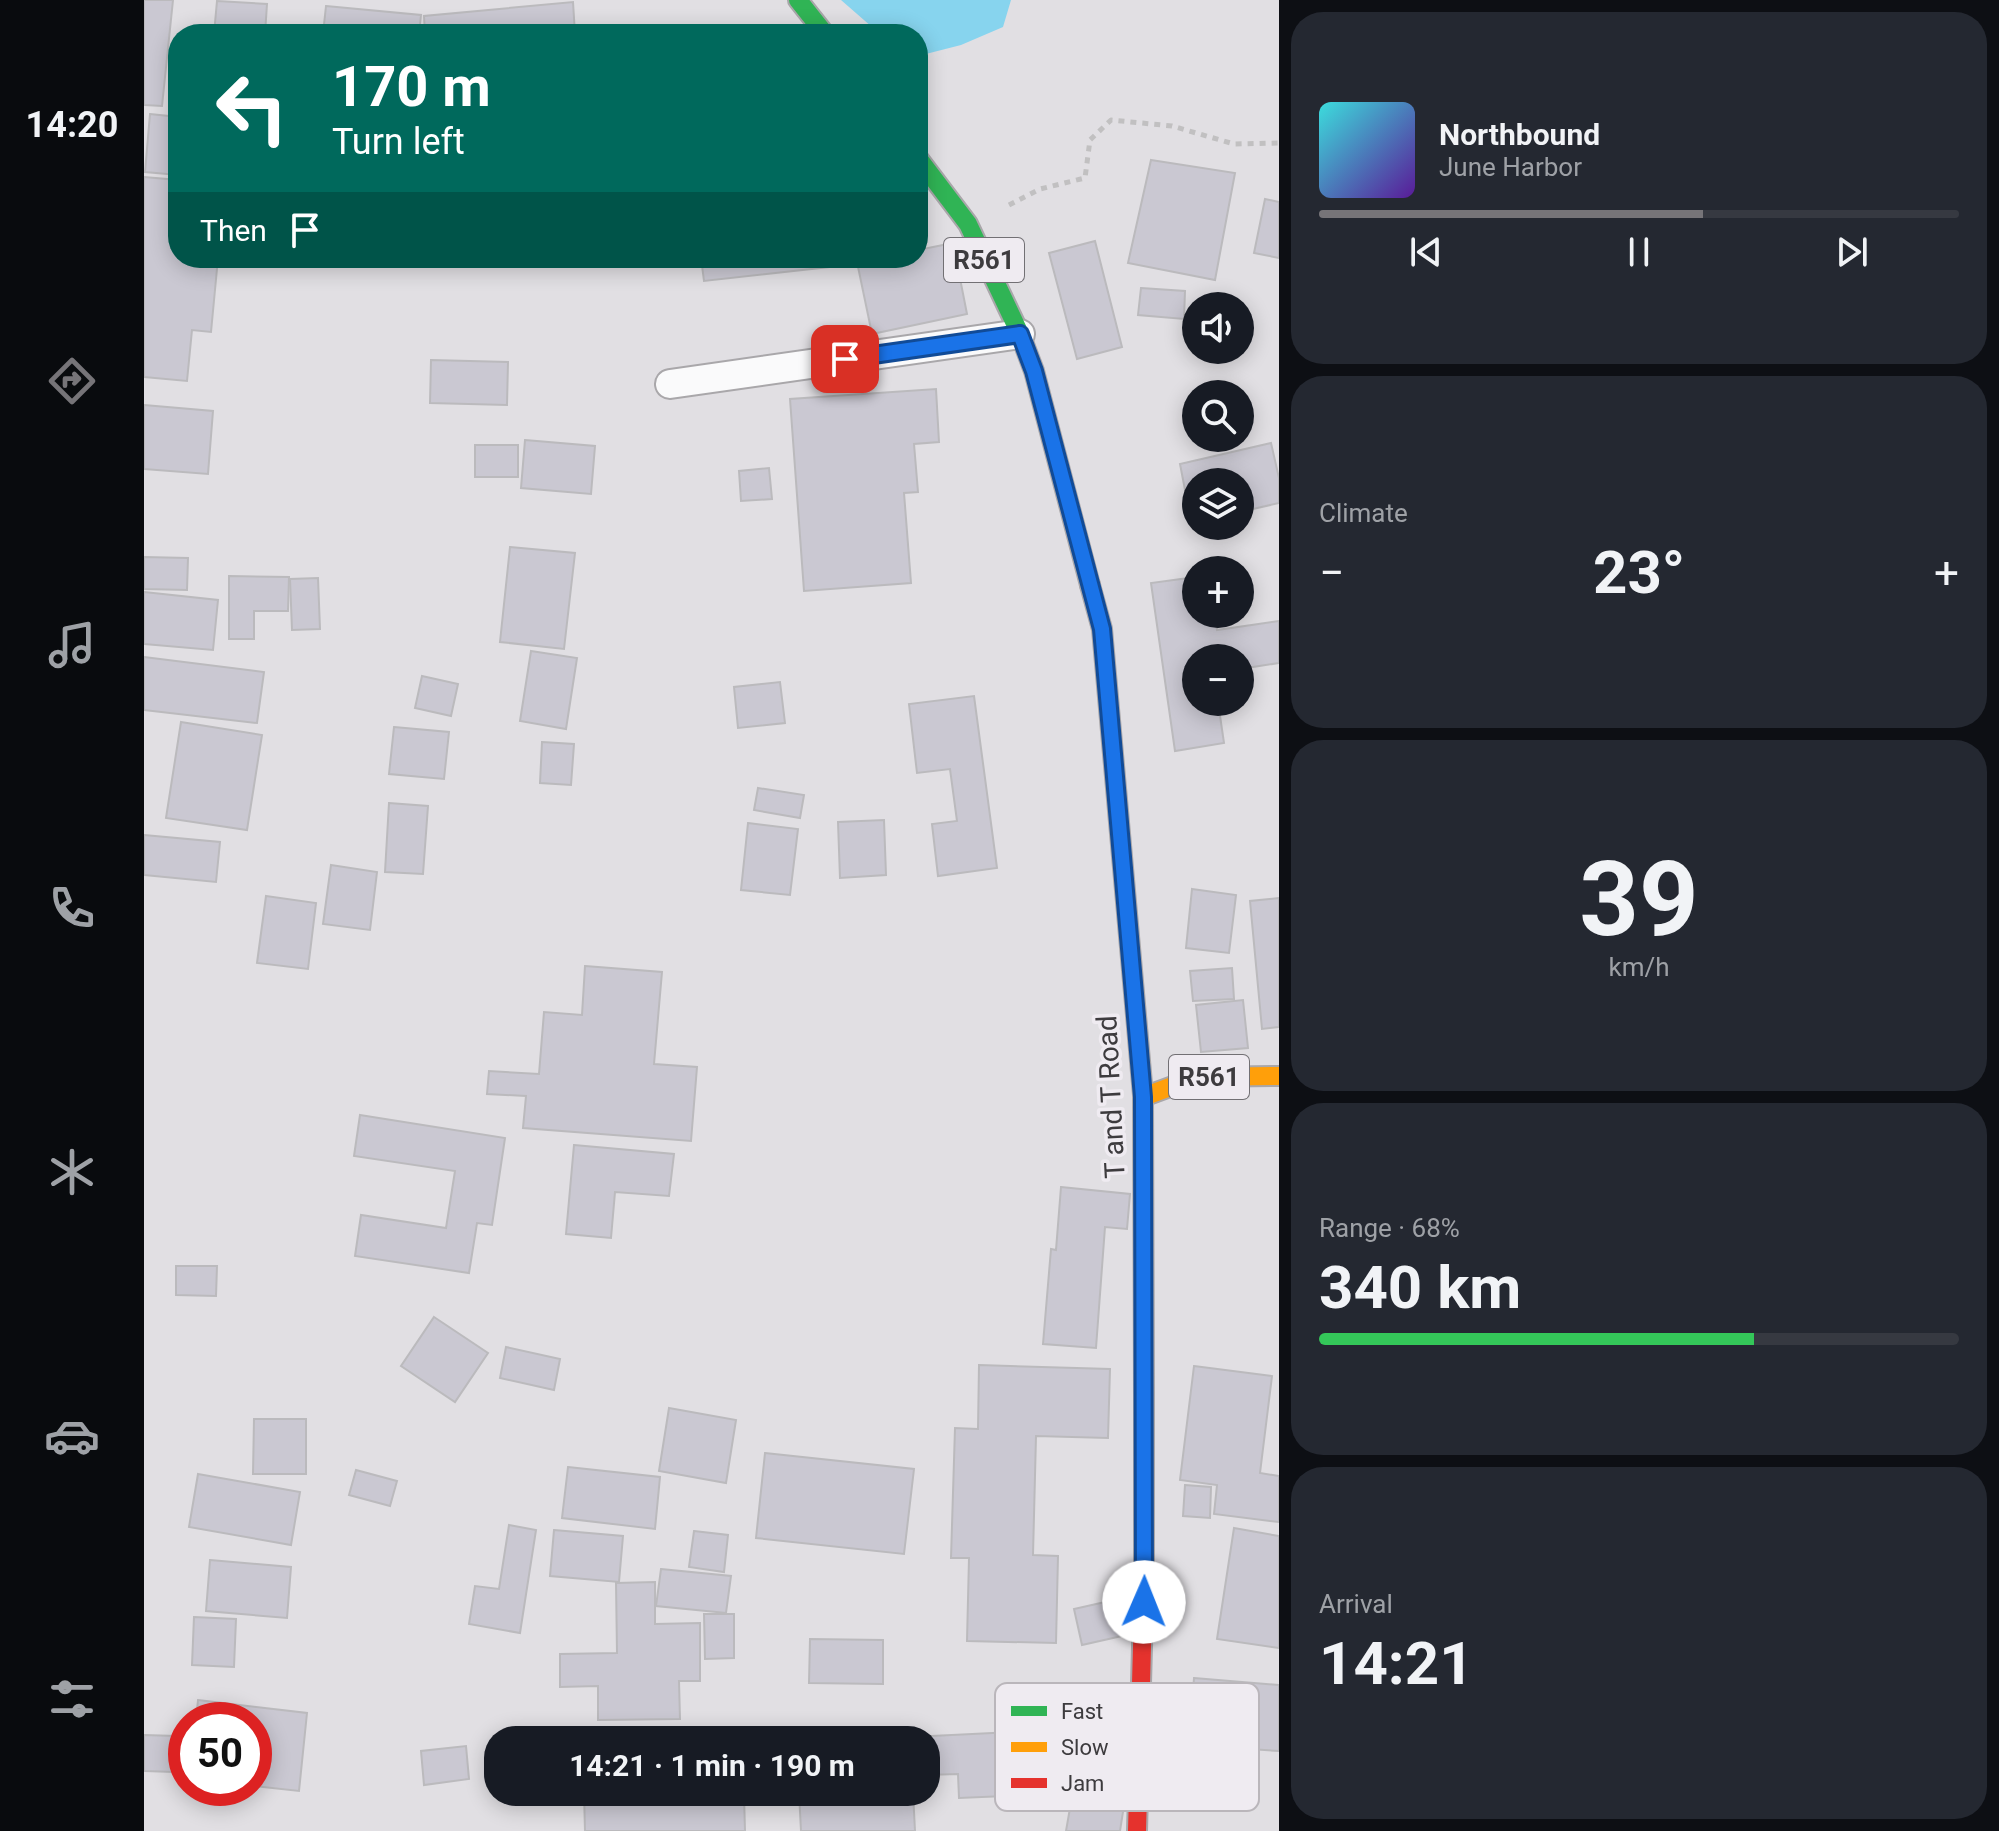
<!DOCTYPE html>
<html lang="en">
<head>
<meta charset="utf-8">
<style>
  :root { --surface:#171b24; --page:#242831; --text:#f1f3f6; --muted:#9ea1a6; --line:#363941; --accent:#767478 }
  body { margin:0; font-family:Roboto,sans-serif; background:var(--page); color:var(--text); height:100vh; display:flex; flex-direction:column; font-size:30px; white-space:nowrap }
  * { box-sizing:border-box; margin:0 }
  p { font-size:26px; color:var(--muted) }
  .icon { flex:none; width:44px; height:44px; fill:none; stroke:currentColor; stroke-width:2; stroke-linecap:round; stroke-linejoin:round }
  .map { position:relative; flex:1; overflow:hidden }
  .sheet { display:flex; flex-direction:column; gap:12px; padding:12px; background:#0d0f14; width:720px }
  .sheet>* { flex:none }
  .guide { position:absolute; left:24px; top:24px; width:760px; height:244px; border-radius:32px; box-shadow:0 4px 20px #0003; background:#00695c; color:#fff; overflow:hidden }
  .fabs { position:absolute; left:1038px; top:292px; display:grid; gap:16px }
  .fabs a { display:grid; place-items:center; width:72px; height:72px; border-radius:50%; background:var(--surface); box-shadow:0 4px 20px #0003; font-size:40px }
  .speed { position:absolute; left:24px; top:1702px; display:flex; gap:16px; font-size:40px; font-weight:700; text-align:center }
  .speed>* { display:grid; place-content:center; width:104px; height:104px; border-radius:50%; background:var(--surface); box-shadow:0 4px 20px #0003; line-height:1 }
  .speed .limit { border:12px solid #d22; background:#fff; color:#111 }
  .pin { position:absolute; display:grid; place-items:center; width:68px; height:68px; color:#fff; margin:-34px; border-radius:16px; box-shadow:0 4px 12px #0006 }
  .me { position:absolute; width:88px; margin:-44px; rotate:1deg; stroke-linejoin:round; filter:drop-shadow(0 0 6px #0008) }
  .turn { display:flex; align-items:center; gap:28px; height:168px; padding:0 32px; font-size:36px }
  .turn .icon { width:104px; height:104px; stroke-width:2.5 }
  .turn b { display:block; font-size:56px; line-height:68px }
  .then { display:flex; align-items:center; height:76px; padding:0 32px; background:#0003; gap:16px; font-size:30px }
  .big { font-size:60px; font-weight:700; line-height:1.1 }
  .sheet .widget { flex:1; display:flex; flex-direction:column; justify-content:center; gap:12px; min-width:0; padding:0 28px; border-radius:32px; background:var(--page) }
  .sheet .dial { align-items:center; gap:0 }
  .dial b { font-size:104px; line-height:1 }
  .song { display:flex; align-items:center; gap:24px }
  .cover { width:96px; height:96px; border-radius:12px; background:linear-gradient(135deg,hsl(180 70% 55%),hsl(270 70% 35%)) }
  .played { height:8px; border-radius:4px; background:linear-gradient(90deg,var(--accent) 60%,var(--line) 60%) }
  .keys { display:flex; justify-content:space-around; direction:ltr }
  .heat { display:flex; justify-content:space-between; align-items:center; font-size:44px; direction:ltr }
  .charge { height:12px; border-radius:6px; background:linear-gradient(90deg,#34c759 68%,var(--line) 0) }
  .trip { position:absolute; left:340px; top:1726px; width:456px; height:80px; border-radius:32px; background:var(--surface); box-shadow:0 4px 20px #0003; font-weight:700; line-height:80px; text-align:center }
  main { display:flex; flex:1; min-height:0 }
  .tabs { display:flex; flex-direction:column; width:144px; justify-content:space-around; align-items:center; background:#090b0e; color:var(--muted) }
  .tabs .icon { width:56px; height:56px }
  .tabs .active { color:var(--accent) }
  .tabs b { font-size:36px; color:var(--text) }
  .map>svg:first-child { display:block }
</style>
</head>
<body>
<main>
<nav class="tabs">
<b>14:20</b>
<svg class="icon active" aria-label="directions" viewBox="0 0 24 24"><path d="M12 3l9 9-9 9-9-9zM9 14v-3h6M13 9l2 2-2 2"/></svg>
<svg class="icon" aria-label="music" viewBox="0 0 24 24"><path d="M9 18V5l10-2v13"/><circle cx="6" cy="18" r="3"/><circle cx="16" cy="16" r="3"/></svg>
<svg class="icon" aria-label="phone" viewBox="0 0 24 24"><path d="M5 4h4l2 5-3 2q2 4 5 5l2-3 5 2v4C11 20 4 13 5 4z"/></svg>
<svg class="icon" aria-label="climate" viewBox="0 0 24 24"><path d="M12 3v18M4 7l16 10M4 17L20 7"/></svg>
<svg class="icon" aria-label="car" viewBox="0 0 24 24"><path d="M5 17H2v-5l4-1 3-4h7l3 4 3 1v5h-3M9 17h6M6 11h13"/><circle cx="7" cy="17" r="2"/><circle cx="17" cy="17" r="2"/></svg>
<svg class="icon" aria-label="filters" viewBox="0 0 24 24"><path d="M4 7h16M4 17h16"/><circle cx="9" cy="7" r="2"/><circle cx="15" cy="17" r="2"/></svg>
</nav>
<div class="map">
<svg width="1135" height="1831" viewBox="0 0 1135 1831">
  <rect width="100%" height="100%" fill="#e1dfe3"/>
  <path fill="#87d4ee" d="M697 0H867L859 27 817 45 774 56V34H736Z"/>
  <g fill="#cac8d2" stroke="#bbbabd" stroke-width="2">
    <path d="M0 0H29L18 106 0 105Z"/>
    <path d="M73 1 123 4 121 34H70Z"/>
    <path d="M429 2 431 34H281L280 16Z"/>
    <path d="M182 6 277 15 275 34H179Z"/>
    <path d="M6 114 34 117V175L1 172Z"/>
    <path d="M1007 160 1091 173 1071 280 984 263Z"/>
    <path d="M0 177 34 180V258H74L67 332 48 330 43 381 0 377Z"/>
    <path d="M1121 199 1135 202V258L1110 253Z"/>
    <path d="M951 241 978 347 933 359 905 253Z"/>
    <path d="M809 243 823 314 728 334 713 262 732 258H774V250Z"/>
    <path d="M557 258H702L703 265 560 281Z"/>
    <path d="M997 288 1041 291 1040 319 994 315Z"/>
    <path d="M287 360 364 362 363 405 286 403Z"/>
    <path d="M792 389 795 442 770 444 774 492 760 493 767 583 660 591 646 399Z"/>
    <path d="M0 405 69 411 64 474 0 469Z"/>
    <path d="M381 440 451 446 447 494 377 488Z"/>
    <path d="M1127 443 1135 478V503L1096 512V482H1052V493L1042 495 1036 464Z"/>
    <rect x="331" y="445" width="43" height="32"/>
    <path d="M625 468 628 499 597 501 595 471Z"/>
    <path d="M366 547 431 553 420 649 356 642Z"/>
    <path d="M0 557 44 558 43 590 0 589Z"/>
    <path d="M85 576 145 577 144 611H110V639H85Z"/>
    <path d="M1052 577V614H1071L1073 630 1135 621V663L1096 669V658H1052V702H1074L1080 743 1031 751 1007 583Z"/>
    <path d="M174 578 176 629 148 630 146 579Z"/>
    <path d="M0 592 74 600 69 650 0 644Z"/>
    <path d="M387 651 433 658 422 729 376 721Z"/>
    <path d="M0 657 120 672 113 723 0 710Z"/>
    <path d="M278 676 314 684 307 716 271 708Z"/>
    <path d="M636 682 641 723 594 728 590 687Z"/>
    <path d="M830 696 853 868 794 876 788 824 813 821 806 769 773 773 765 704Z"/>
    <path d="M37 722 118 735 103 830 22 818Z"/>
    <path d="M250 727 305 732 300 779 245 774Z"/>
    <path d="M398 742 430 744 427 785 396 783Z"/>
    <path d="M614 788 660 795 656 818 610 810Z"/>
    <path d="M245 803 284 806 279 874 241 872Z"/>
    <path d="M740 820 742 875 696 878 694 822Z"/>
    <path d="M604 823 654 829 646 895 597 890Z"/>
    <path d="M0 835 76 842 72 882 0 875Z"/>
    <path d="M187 865 233 872 226 930 179 924Z"/>
    <path d="M1048 889 1092 895 1085 953 1042 948Z"/>
    <path d="M122 896 172 903 164 969 113 963Z"/>
    <path d="M1135 898V1027L1118 1029 1106 901Z"/>
    <path d="M441 966 518 972 510 1064 553 1067 547 1141 379 1128 382 1096 343 1094 345 1071 395 1074 400 1012 438 1015Z"/>
    <path d="M1088 968 1090 999 1049 1001 1046 971Z"/>
    <path d="M1099 1000 1104 1048 1057 1052 1052 1005Z"/>
    <path d="M216 1115 361 1138 348 1225 333 1223 325 1273 211 1256 217 1215 302 1228 311 1171 210 1156Z"/>
    <path d="M430 1145 530 1154 525 1196 471 1192 467 1238 422 1234Z"/>
    <path d="M917 1187 986 1194 983 1229 961 1227 952 1348 899 1344 907 1249 912 1250Z"/>
    <path d="M32 1266H73L72 1296 32 1295Z"/>
    <path d="M290 1317 344 1353 311 1402 257 1366Z"/>
    <path d="M362 1347 416 1359 410 1390 356 1378Z"/>
    <path d="M835 1365 966 1369 964 1438 892 1436 889 1555 914 1556 912 1643 823 1641 825 1558H807L811 1428 834 1429Z"/>
    <path d="M1050 1366 1128 1376 1116 1473 1135 1476V1522L1070 1514 1073 1485 1036 1480Z"/>
    <path d="M525 1408 592 1420 582 1483 515 1471Z"/>
    <path d="M110 1419H162V1474H109Z"/>
    <path d="M621 1453 770 1469 760 1554 612 1538Z"/>
    <path d="M424 1467 516 1477 511 1529 418 1518Z"/>
    <path d="M212 1470 253 1481 246 1506 205 1495Z"/>
    <path d="M54 1474 156 1492 147 1545 45 1527Z"/>
    <path d="M1041 1485 1067 1487 1066 1518 1039 1516Z"/>
    <path d="M365 1525 392 1530 376 1633 325 1624 331 1586 355 1589Z"/>
    <path d="M1090 1528 1135 1536V1648L1073 1639Z"/>
    <path d="M410 1530 479 1536 475 1582 406 1576Z"/>
    <path d="M550 1531 584 1535 580 1572 545 1567Z"/>
    <path d="M66 1560 147 1567 143 1618 62 1611Z"/>
    <path d="M517 1569 587 1576 582 1613 512 1606Z"/>
    <path d="M511 1582V1624L556 1623V1681H535L536 1719 454 1720V1686L416 1687V1654L473 1653 472 1583Z"/>
    <path d="M970 1600 978 1636 938 1645 930 1609Z"/>
    <path d="M560 1614H590V1658L561 1659Z"/>
    <path d="M50 1617 92 1619 90 1667 48 1665Z"/>
    <path d="M666 1639 739 1640V1684L665 1683Z"/>
    <path d="M1050 1678 1135 1685V1751L1045 1745Z"/>
    <path d="M54 1700 163 1713 155 1791 110 1786V1720H52Z"/>
    <path d="M452 1730 497 1733V1740H451Z"/>
    <path d="M564 1730V1740H499L498 1732Z"/>
    <path d="M908 1730 911 1794 815 1798 814 1774 782 1775V1740H706Z"/>
    <path d="M0 1735 32 1736 30 1772 0 1771Z"/>
    <path d="M322 1746 325 1779 280 1785 277 1751Z"/>
    <path d="M929 1791 981 1799 976 1831H922Z"/>
    <path d="M440 1792H566V1796L600 1795 601 1831H441Z"/>
    <path d="M655 1792H769L771 1831H657Z"/>
  </g>
  <g fill="none" stroke-linecap="round" stroke-linejoin="round">
    <defs>
      <path id="lane" d="M526 384 876 334"/>
      <g id="fast">
        <path d="M654 0 681 34"/>
        <path d="M774 158 824 224 876 334 890 371 946 585"/>
        <path d="M999 1097 1000 1394"/>
      </g>
      <path id="slow" d="M999 1095V1097L1053 1077 1135 1076"/>
      <g id="jam">
        <path d="M946 585 958 629 999 1095"/>
        <path d="M993 1831 1000 1573V1394"/>
      </g>
    </defs>
    <use href="#lane" stroke="#a9a7aa" stroke-width="32"/>
    <use href="#fast" stroke="#a9a7aa" stroke-width="22"/>
    <use href="#slow" stroke="#a9a7aa" stroke-width="22"/>
    <use href="#jam" stroke="#a9a7aa" stroke-width="22"/>
    <path stroke="#c1c0c1" stroke-width="5" stroke-dasharray="6 6" stroke-linecap="butt" d="M865 205 896 189 941 178 946 140 967 120 1028 126 1090 144 1135 143"/>
    <use href="#lane" stroke="#fafafb" stroke-width="28"/>
    <use href="#fast" stroke="#30b455" stroke-width="18"/>
    <use href="#slow" stroke="#ff9f0a" stroke-width="18"/>
    <use href="#jam" stroke="#e5322d" stroke-width="18"/>
  </g>
  <g fill="none" stroke-linecap="round" stroke-linejoin="round">
    <defs>
      <path id="route" d="M701 359 876 334 890 371 958 629 969 754 999 1097 1000 1602"/>
    </defs>
    <use href="#route" stroke="#114b97" stroke-width="20"/>
    <use href="#route" stroke="#1a73e8" stroke-width="14"/>
  </g>
  <g text-anchor="middle" dominant-baseline="central" stroke-width="7" stroke-linejoin="round" paint-order="stroke">
    <g fill="#efebf1" stroke="#727074" stroke-width="2">
      <rect x="800" y="238" width="80" height="44" rx="6"/>
      <rect x="1025" y="1055" width="80" height="44" rx="6"/>
    </g>
    <g font-size="26" font-weight="bold" fill="#3d3b3e">
      <text x="840" y="260">R561</text>
      <text x="1065" y="1077">R561</text>
    </g>
    <g font-size="28" fill="#3d3b3e" stroke="#efebf1">
      <text transform="translate(967 1097) rotate(-93)">T and T Road</text>
    </g>
  </g>
  <rect x="851" y="1683" width="264" height="128" rx="12" fill="#efebf1" stroke="#bab6bb" stroke-width="2"/>
  <rect x="867" y="1706" width="36" height="10" fill="#30b455"/>
  <rect x="867" y="1742" width="36" height="10" fill="#ff9f0a"/>
  <rect x="867" y="1778" width="36" height="10" fill="#e5322d"/>
  <g font-size="22" fill="#3d3b3e">
    <text x="917" y="1719">Fast</text>
    <text x="917" y="1755">Slow</text>
    <text x="917" y="1791">Jam</text>
  </g>
</svg>
<div class="fabs">
<a><svg class="icon" aria-label="sound" viewBox="0 0 24 24"><path d="M4 9h4l5-4v14l-5-4H4zM17 9q2 3 0 6"/></svg></a>
<a><svg class="icon" aria-label="search" viewBox="0 0 24 24"><circle cx="10" cy="10" r="6"/><path d="M15 15l6 6"/></svg></a>
<a><svg class="icon" aria-label="layers" viewBox="0 0 24 24"><path d="M12 4l9 5-9 5-9-5zM3 14l9 5 9-5"/></svg></a>
<a>+</a>
<a>−</a>
</div>
<div class="speed"><div class="limit">50</div></div>
<div class="pin" style="left:701px;top:359px;background:#d93025"><svg class="icon" aria-label="arrive" viewBox="0 0 24 24"><path d="M6 21V4h12l-3 4 3 4H6"/></svg></div>
<svg class="me" style="left:1000px;top:1602px" viewBox="-20 -20 40 40"><circle r="19" fill="#fff"/><path d="M0-13L10 11 0 6-10 11z" fill="#1a73e8"/></svg>
<div class="trip">14:21 · 1 min · 190 m</div>
<div class="guide">
<div class="turn"><svg class="icon" aria-label="left" viewBox="0 0 24 24"><path d="M17 20v-9H6M10 6l-5 5 5 5"/></svg><div><b>170 m</b>Turn left</div></div>
<div class="then">Then<svg class="icon" aria-label="arrive" viewBox="0 0 24 24"><path d="M6 21V4h12l-3 4 3 4H6"/></svg></div>
</div>
</div>
<section class="sheet">
<div class="widget">
<div class="song"><i class="cover"></i><div><b>Northbound</b><p>June Harbor</p></div></div>
<div class="played"></div>
<div class="keys"><svg class="icon" aria-label="previous" viewBox="0 0 24 24"><path d="M18 5L8 12l10 7zM5 5v14"/></svg><svg class="icon" aria-label="pause" viewBox="0 0 24 24"><path d="M8 5v14M16 5v14"/></svg><svg class="icon" aria-label="next" viewBox="0 0 24 24"><path d="M6 5l10 7-10 7zM19 5v14"/></svg></div>
</div>
<div class="widget"><p>Climate</p>
<div class="heat"><a>−</a><b class="big">23°</b><a>+</a></div>
</div>
<div class="widget dial"><b>39</b><p>km/h</p></div>
<div class="widget"><p>Range · 68%</p><b class="big">340 km</b><div class="charge"></div></div>
<div class="widget"><p>Arrival</p><b class="big">14:21</b></div>
</section>
</main>
</body>
</html>
